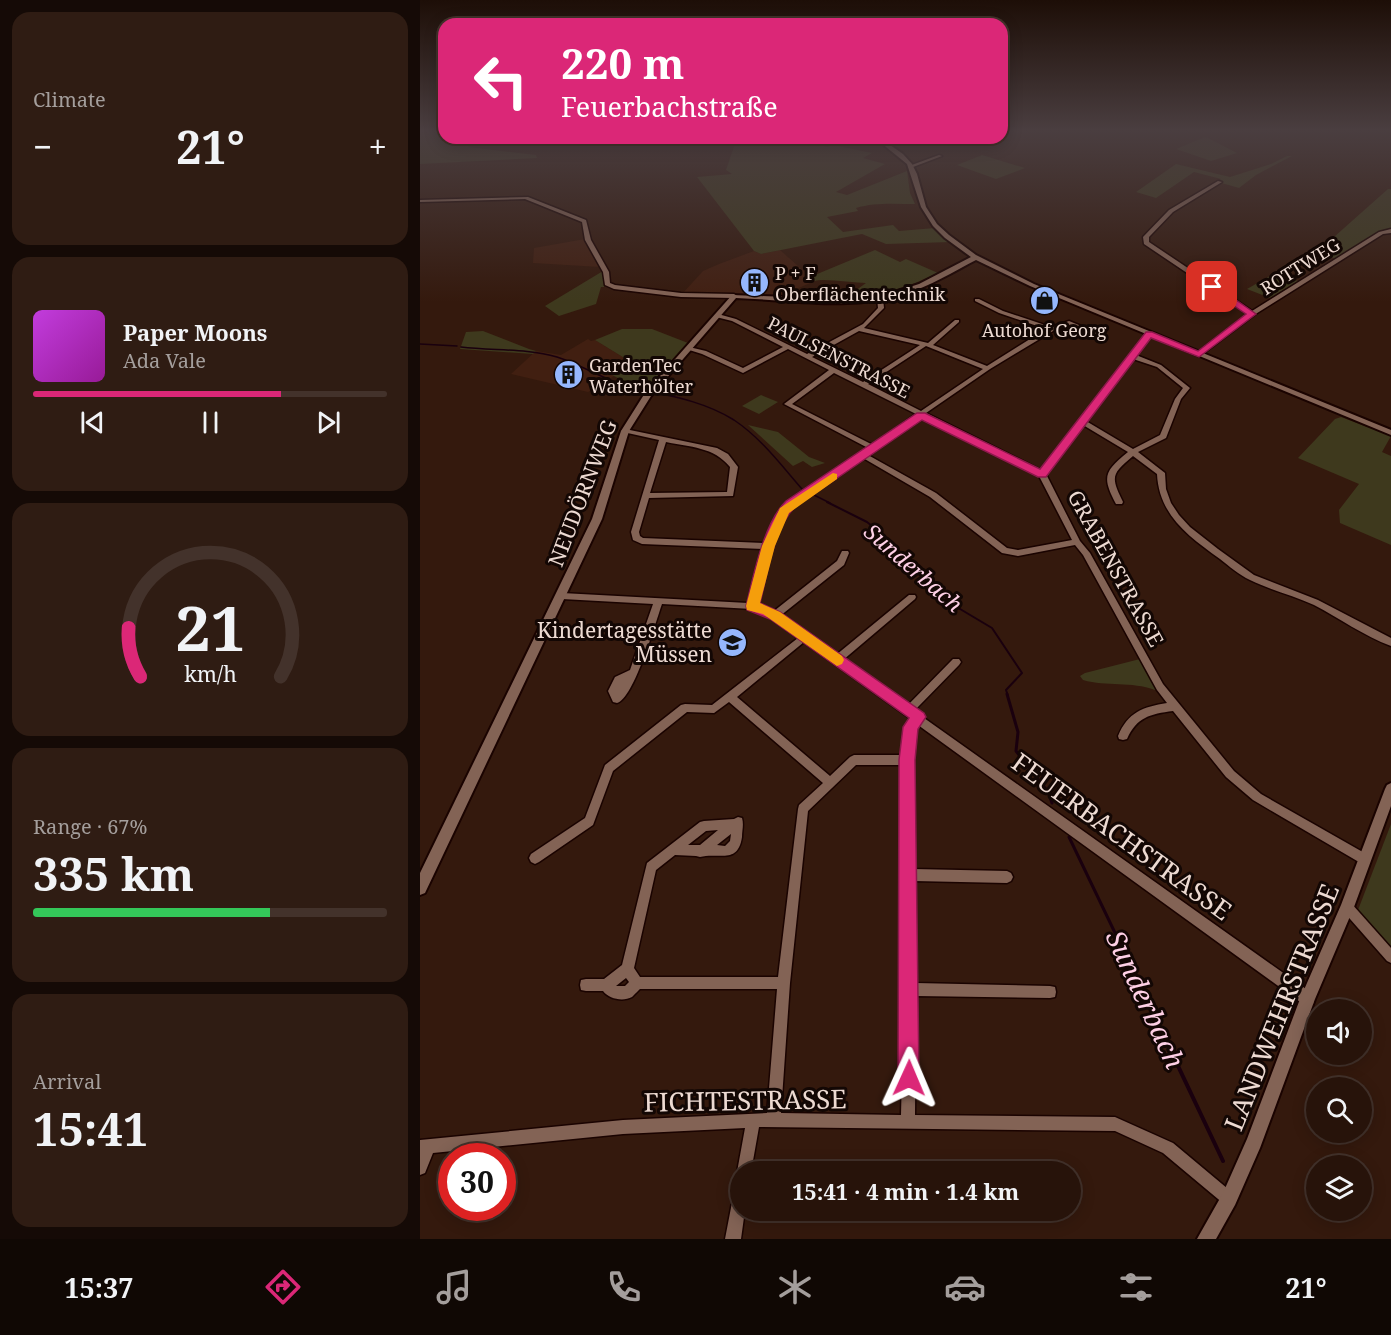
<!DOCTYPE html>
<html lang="en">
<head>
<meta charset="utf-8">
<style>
  :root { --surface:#27130a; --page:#2f1c13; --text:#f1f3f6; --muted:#a49e9c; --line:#43322b; --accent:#db2777 }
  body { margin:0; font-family:"Noto Serif",serif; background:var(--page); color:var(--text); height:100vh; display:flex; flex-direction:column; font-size:22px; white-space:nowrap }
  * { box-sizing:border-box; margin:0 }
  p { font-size:20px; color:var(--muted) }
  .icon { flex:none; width:33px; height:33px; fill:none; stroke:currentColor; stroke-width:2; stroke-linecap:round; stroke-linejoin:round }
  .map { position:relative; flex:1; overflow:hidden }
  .details { display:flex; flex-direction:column; gap:12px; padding:12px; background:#150a06; width:420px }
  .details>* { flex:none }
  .hud { position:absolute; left:18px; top:18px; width:570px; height:126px; border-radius:18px; box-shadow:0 3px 15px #0003,0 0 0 2px var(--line); background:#db2777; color:#fff; overflow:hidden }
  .fabs { position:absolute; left:886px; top:999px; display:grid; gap:12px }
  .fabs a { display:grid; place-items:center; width:66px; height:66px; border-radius:50%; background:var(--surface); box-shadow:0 3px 15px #0003,0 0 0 2px var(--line); font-size:30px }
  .speed { position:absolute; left:18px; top:1143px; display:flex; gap:12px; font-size:30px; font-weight:700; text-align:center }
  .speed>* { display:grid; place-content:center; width:78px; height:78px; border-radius:50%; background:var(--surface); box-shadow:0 3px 15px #0003,0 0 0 2px var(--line); line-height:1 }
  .speed .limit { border:9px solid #d22; background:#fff; color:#111 }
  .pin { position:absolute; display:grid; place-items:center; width:51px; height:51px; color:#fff; margin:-26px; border-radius:12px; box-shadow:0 3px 9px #0006 }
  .me { position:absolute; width:66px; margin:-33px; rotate:1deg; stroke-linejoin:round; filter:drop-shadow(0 0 4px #0008) }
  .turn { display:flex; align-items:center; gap:21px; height:126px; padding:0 24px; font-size:27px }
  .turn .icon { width:78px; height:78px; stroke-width:2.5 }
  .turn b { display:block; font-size:42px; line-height:51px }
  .big { font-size:45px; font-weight:700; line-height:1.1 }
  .details .widget { flex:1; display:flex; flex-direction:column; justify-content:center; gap:9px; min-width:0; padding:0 21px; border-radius:18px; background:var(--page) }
  .details .dial { align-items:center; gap:0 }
  .dial svg { height:156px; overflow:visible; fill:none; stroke:var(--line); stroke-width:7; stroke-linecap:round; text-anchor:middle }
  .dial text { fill:var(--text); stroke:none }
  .song { display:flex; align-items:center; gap:18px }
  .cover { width:72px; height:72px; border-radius:9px; background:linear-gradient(135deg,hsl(290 70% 55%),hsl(300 70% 35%)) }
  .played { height:6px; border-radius:3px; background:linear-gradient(90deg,var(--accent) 70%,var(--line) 70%) }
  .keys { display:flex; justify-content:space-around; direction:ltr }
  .heat { display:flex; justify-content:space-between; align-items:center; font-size:33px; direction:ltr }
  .charge { height:9px; border-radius:4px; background:linear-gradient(90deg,#34c759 67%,var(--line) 0) }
  .trip { position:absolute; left:310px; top:1161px; width:351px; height:60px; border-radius:30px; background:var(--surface); box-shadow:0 3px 15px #0003,0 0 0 2px var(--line); font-weight:700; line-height:60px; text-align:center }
  .tab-bar { display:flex; height:96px; justify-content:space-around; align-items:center; background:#100804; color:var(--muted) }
  .tab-bar .icon { width:42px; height:42px }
  .tab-bar .on { color:var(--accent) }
  .tab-bar b { font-size:27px; color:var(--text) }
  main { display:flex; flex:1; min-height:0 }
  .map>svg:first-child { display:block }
</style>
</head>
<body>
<main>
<section class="details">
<div class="widget"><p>Climate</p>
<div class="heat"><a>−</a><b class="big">21°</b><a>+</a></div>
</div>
<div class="widget">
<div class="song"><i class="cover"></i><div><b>Paper Moons</b><p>Ada Vale</p></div></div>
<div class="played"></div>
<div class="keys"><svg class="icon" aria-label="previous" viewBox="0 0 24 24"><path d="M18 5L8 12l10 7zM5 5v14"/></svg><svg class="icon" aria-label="pause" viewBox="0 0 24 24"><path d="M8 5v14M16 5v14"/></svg><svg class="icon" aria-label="next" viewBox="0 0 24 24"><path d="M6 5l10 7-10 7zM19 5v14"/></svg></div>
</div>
<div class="widget dial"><svg viewBox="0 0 100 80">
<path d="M14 69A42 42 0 1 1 86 69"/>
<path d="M14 69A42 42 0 0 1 8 44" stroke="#db2777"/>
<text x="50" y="56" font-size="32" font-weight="700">21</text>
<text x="50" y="72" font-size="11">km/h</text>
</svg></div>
<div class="widget"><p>Range · 67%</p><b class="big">335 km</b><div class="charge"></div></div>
<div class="widget"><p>Arrival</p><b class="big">15:41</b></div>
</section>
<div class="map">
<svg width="971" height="1239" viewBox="0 0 971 1239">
  <rect width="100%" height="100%" fill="#34190d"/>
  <g fill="#411f11">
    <path d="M165 239 180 267 113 263 114 248Z"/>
    <path d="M360 250 395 281 369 292 366 296 262 294 283 271 299 264 334 251 341 254Z"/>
    <path d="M168 339 171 341 175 340 206 359 189 373 194 376 168 392 91 374 116 351 141 355Z"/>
  </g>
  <g fill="#3e391d">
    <path d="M0 130 24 132V138H44L54 143 48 147 116 155 117 158 0 164Z"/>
    <path d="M785 137 788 138 817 153 791 161 756 149Z"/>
    <path d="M317 138H398L390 142 407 147 413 145 452 153 443 158 465 164 416 192 427 195 487 171 490 193 495 204C476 204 455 202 436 208L438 211 407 217 423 232 473 225 479 231 515 228 531 242 466 244 442 234 341 254 334 251 277 177 312 174 306 170Z"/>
    <path d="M562 155 605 168 576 179 537 165Z"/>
    <path d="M867 156H872L836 175 819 188 798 182 801 179 774 172 736 198 716 192 756 164 810 177 851 164Z"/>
    <path d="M968 189H971V230L958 232 917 259 896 253Z"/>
    <path d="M455 250 480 262 486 259 518 273 470 294 424 299 446 283C434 283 403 278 395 281L390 277Z"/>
    <path d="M183 271 184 287H181L176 304 139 316 125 306Z"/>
    <path d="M855 273 878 281 850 298 827 289Z"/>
    <path d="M202 329H232L268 343 230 388 204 381 188 373 193 370 190 369 206 359 175 340Z"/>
    <path d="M63 331 109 349 116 351 113 354 40 349 46 332Z"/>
    <path d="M341 395 358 402 339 414 322 406Z"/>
    <path d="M921 417 971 436 962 452 971 456V545L920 523 919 510 939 484 878 458 915 419Z"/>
    <path d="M328 425 358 432 389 457 405 463 392 467 383 461 373 466Z"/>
    <path d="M720 659 735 683V690C711 681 687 687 663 680L660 676 665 673Z"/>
    <path d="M971 824V949L938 910Z"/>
  </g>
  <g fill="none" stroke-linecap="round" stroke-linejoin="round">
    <g stroke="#1a000e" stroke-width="1.5">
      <path d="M0 344 37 346"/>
      <path d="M41 347C73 351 106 348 137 357 162 365 184 380 210 387 245 395 282 400 314 420 341 438 361 465 382 489"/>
      <path d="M394 495 410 503"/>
    </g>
    <path stroke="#1a000e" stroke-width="2" d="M407 502 447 522 473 543 474 548 520 588 530 603 572 628 602 673 586 690 588 696"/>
    <g stroke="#1a000e" stroke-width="3">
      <path d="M587 694 598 732 596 751 628 792 632 803"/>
      <path d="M649 837 697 937"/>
    </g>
    <path stroke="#1a000e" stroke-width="4" d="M696 935 803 1161"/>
    <defs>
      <g id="minor">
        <path d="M519 155 522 156 493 167 489 166Z"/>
        <path d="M798 181 802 182 753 212 729 237V242L832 311 959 232 971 229V233L963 234 834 315 781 355H777V353L828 314 724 244 723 237 749 210Z"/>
        <path d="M108 197 166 220 171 240 189 272 190 283 195 285 261 293 314 294 317 296 314 298 261 297 194 289 185 285 183 272 165 240 162 222 105 199 0 202V200Z"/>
        <path d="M460 296 463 298 464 308 444 328 508 343 535 320H539V322L513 345 567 366 626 329 579 313 555 301V299H559L583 311 631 327 649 321 676 332 677 333 674 335 648 325 638 328 570 369 506 413 621 470 727 333H731L732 334 716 355 741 365 770 388 761 399 746 438 718 452 745 473 746 489 751 503 759 515 770 527 798 549 834 575 898 600 971 638V646C944 636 919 618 894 605 873 595 850 590 830 580 819 575 809 566 800 559 768 536 739 515 737 474L713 456C692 474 690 476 703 502L702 504H696C681 476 685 471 708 452L663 425 626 474 660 541 670 553 743 684 814 771 841 794 948 855 950 859 948 863 944 865 833 800 806 777 753 711C730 714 717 717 707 739L703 740 699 739 698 736C708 712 723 707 747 703L737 690 663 555 655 545 598 556 582 553 510 497 443 458 374 506 366 515 360 525 350 552 337 604 349 608 354 611 417 561 422 551H428L429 553 424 565 360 616 416 655 489 595H495L496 597 495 599 423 660 487 706 533 659H539L541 662 539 665 494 711 503 714 504 718 893 994 894 999 893 1004 888 1005 883 1004 498 725 495 729 492 760 494 869 587 871 591 873 593 877 591 881 587 883 494 881 496 983 630 986 635 987 636 992 635 997 630 998 496 996 495 1115 695 1117 753 1143 814 1194 816 1199 814 1204 809 1206 804 1204 743 1153 695 1131 339 1127 331 1172H321V1178L319 1177 317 1172 325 1128 203 1134 13 1153 5 1173 0 1175V1140L203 1120 347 1113 357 989H220C219 990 213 996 212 997 203 1002 189 999 183 991H166L161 990 160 985 161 980 166 979H184L202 965 227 863 280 822 284 821 314 819 318 817 322 818C324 825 322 830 322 837 318 865 298 852 280 857L276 856 255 855 236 870 214 968 220 977H358L378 809 379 805 403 783 309 702 294 713 267 712 193 771 173 825 119 862 115 864 111 862 109 858 111 854 165 818 185 765 261 705 265 704 292 705 378 638 343 612 332 609 242 604C236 621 214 699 197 703 196 703 194 702 193 702L188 691 195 677 210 670 233 604 142 599 138 596 142 593 328 603 343 549 222 544 213 540 211 532 239 440 203 432 201 431 205 429 297 448 308 454 318 467 313 496 229 498 219 532 220 536 223 538 345 543C350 528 358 514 368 502L448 448 364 404 409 370 368 349 323 373 282 354 266 349 269 347 286 351 323 368 363 347 312 321 296 317V315L298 314 316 319 387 354 443 324 458 308 457 298ZM439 331 500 345 443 382 392 357ZM506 346 563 369 501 411 448 384ZM713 359 737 367 763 388 755 399 740 435 713 449 666 421ZM414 373 496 414 453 445 372 404ZM502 417 619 476 652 540 598 550 587 548 516 493 448 455ZM246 442C270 447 294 447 310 467L307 492 230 493ZM384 642 491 719 485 727 482 755H434L430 757 410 776 317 697ZM436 765H482L484 989 481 1115 361 1113 370 983 388 811ZM298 830 280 845H268L286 831ZM311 834 310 841 305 846 297 845ZM206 978 209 982 205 986H196Z"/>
        <path d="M927 901 931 903 971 948V963L967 961 923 911 921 907 923 903Z"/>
        <path d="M321 1185V1210H325L321 1239H305L314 1192 316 1187Z"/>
      </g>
      <g id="tertiary">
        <path d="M455 138H460L483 154 492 164 497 174 506 207 517 224 529 235 556 255 614 284 971 430V435L610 286 556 260C533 272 510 286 485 294 430 311 372 300 316 298L231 396 209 431 182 519 5 893 0 895V873L172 519 201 431 225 393 312 295 420 299 462 296 499 284 551 257 525 238 513 226 501 207 487 164Z"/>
        <path d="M971 783V806L934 907 895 999 840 1148 815 1205 796 1239H777L803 1193 827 1139 880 999 921 905 965 789 967 785Z"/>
      </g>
    </defs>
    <use href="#minor" stroke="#1a0300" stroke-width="3"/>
    <use href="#tertiary" stroke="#1a0300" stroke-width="4"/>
    <use href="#minor" fill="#836355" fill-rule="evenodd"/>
    <use href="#tertiary" fill="#836355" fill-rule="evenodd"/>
  </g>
  <linearGradient id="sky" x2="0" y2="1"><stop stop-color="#1d0e07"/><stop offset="0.43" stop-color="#4a3e40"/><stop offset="1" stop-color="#4a3e40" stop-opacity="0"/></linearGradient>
  <rect width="971" height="302" fill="url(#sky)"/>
  <path fill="#db2777" stroke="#8e194d" stroke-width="1.5" d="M789 285H795L836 314 779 357 731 338 626 477H618L502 420 375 507C354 527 347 576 340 603L360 612 504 713 506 717 498 729 495 760 499 1078 496 1085 489 1088 481 1085 478 1078 479 760 483 727 489 718 350 619 327 610 326 606C334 575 343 524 366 501L497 413H505L620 469 726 332H732L778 351 826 314 789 289Z"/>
  <path fill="#f59e0b" d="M413 473 417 474V479L369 513 355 546 340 603 360 612 422 656 424 660 422 664 417 666 343 614 327 610 326 606 342 546 360 508Z"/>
  <defs>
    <symbol id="building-disc" viewBox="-11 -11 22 22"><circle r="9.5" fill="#95b7fd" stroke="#130704"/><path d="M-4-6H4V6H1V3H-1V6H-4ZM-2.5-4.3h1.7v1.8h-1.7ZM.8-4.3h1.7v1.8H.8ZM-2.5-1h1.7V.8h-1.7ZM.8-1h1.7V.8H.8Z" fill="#111"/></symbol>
    <symbol id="shop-disc" viewBox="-11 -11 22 22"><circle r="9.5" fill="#95b7fd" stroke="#130704"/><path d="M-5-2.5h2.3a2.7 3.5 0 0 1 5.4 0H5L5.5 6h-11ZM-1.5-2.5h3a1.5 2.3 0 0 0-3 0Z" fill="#111"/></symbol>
    <symbol id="school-disc" viewBox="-11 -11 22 22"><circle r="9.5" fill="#95b7fd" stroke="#130704"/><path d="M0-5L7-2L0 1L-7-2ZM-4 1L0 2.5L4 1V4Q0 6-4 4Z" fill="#111"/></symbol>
  </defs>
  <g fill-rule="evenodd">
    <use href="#building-disc" x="318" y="266" width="33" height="33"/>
    <use href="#shop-disc" x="608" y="284" width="33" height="33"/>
    <use href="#building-disc" x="132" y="358" width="33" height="33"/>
    <use href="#school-disc" x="296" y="626" width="33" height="33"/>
  </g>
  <g text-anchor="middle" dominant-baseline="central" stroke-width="6" stroke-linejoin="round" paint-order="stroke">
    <g font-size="18" fill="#eddad2" stroke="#130704">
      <text transform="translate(880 266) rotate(-32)">ROTTWEG</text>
      <text transform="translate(419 357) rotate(27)">PAULSENSTRASSE</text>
    </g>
    <g font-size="18" fill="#eddad2" stroke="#130704" text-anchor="start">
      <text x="355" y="273">P + F<tspan x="355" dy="21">Oberflächentechnik</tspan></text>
      <text x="624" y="330" text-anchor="middle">Autohof Georg</text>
      <text x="169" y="365">GardenTec<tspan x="169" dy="21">Waterhölter</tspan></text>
    </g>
    <g font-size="21" fill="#eddad2" stroke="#130704">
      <text transform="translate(162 493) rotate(-69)">NEUDÖRNWEG</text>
      <text transform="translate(696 568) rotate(61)">GRABENSTRASSE</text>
    </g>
    <g font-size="21" fill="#eddad2" stroke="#130704" text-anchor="end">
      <text x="292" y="630">Kindertagesstätte<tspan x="292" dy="24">Müssen</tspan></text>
    </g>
    <g font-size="22" font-style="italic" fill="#fed0e6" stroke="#130704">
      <text transform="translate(494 567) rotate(41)">Sunderbach</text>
    </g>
    <g font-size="26" fill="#eddad2" stroke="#130704">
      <text transform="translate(702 836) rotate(36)">FEUERBACHSTRASSE</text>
      <text transform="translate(861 1007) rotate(-68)">LANDWEHRSTRASSE</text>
      <text transform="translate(325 1100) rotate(-1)">FICHTESTRASSE</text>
    </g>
    <g font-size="27" font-style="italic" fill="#fed0e6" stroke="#130704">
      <text transform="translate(726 999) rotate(65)">Sunderbach</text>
    </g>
  </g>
</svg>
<div class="fabs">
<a><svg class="icon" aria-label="sound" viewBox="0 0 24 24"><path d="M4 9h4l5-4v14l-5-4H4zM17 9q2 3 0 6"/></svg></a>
<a><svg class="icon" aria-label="search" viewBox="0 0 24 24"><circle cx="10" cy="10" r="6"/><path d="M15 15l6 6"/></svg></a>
<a><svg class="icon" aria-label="layers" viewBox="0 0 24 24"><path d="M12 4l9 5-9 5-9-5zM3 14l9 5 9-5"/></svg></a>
</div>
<div class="speed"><div class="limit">30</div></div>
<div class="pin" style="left:792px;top:287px;background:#d93025"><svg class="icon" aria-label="arrive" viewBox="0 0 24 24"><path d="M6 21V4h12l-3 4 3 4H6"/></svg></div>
<svg class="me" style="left:489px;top:1078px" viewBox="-20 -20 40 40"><path d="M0-17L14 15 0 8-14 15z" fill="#db2777" stroke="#fff" stroke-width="4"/></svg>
<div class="trip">15:41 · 4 min · 1.4 km</div>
<div class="hud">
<div class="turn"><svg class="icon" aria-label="left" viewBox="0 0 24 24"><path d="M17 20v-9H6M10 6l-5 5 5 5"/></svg><div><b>220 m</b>Feuerbachstraße</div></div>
</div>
</div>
</main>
<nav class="tab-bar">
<b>15:37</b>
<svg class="icon on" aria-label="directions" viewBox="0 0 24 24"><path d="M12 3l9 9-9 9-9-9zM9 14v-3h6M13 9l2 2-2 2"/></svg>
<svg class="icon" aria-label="music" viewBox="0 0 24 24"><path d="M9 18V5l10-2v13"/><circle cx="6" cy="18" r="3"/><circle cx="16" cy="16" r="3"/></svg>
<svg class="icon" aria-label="phone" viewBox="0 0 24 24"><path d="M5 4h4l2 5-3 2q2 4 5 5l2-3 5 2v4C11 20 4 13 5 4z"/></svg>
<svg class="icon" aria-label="climate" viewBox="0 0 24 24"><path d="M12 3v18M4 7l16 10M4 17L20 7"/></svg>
<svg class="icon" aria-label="car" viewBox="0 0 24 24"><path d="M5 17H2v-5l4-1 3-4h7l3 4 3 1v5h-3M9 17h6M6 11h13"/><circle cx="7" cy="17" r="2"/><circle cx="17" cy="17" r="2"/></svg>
<svg class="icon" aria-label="filters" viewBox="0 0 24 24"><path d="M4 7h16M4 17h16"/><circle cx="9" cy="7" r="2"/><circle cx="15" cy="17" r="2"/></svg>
<b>21°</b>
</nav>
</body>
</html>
